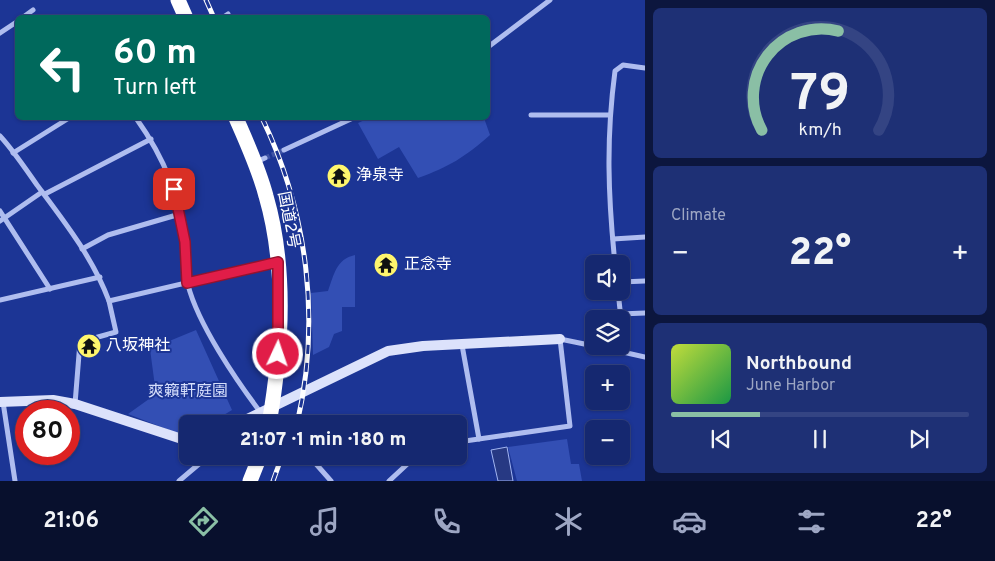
<!DOCTYPE html>
<html lang="en">
<head>
<meta charset="utf-8">
<style>
  :root { --surface:#152870; --page:#1e3075; --text:#f1f3f6; --muted:#9da6c3; --line:#344483; --accent:#8abfa5 }
  body { margin:0; font-family:Overpass,"Noto Sans JP",sans-serif; background:var(--page); color:var(--text); height:100vh; display:flex; flex-direction:column; font-size:19px; white-space:nowrap }
  * { box-sizing:border-box; margin:0 }
  p { font-size:16px; color:var(--muted) }
  .icon { flex:none; width:28px; height:28px; fill:none; stroke:currentColor; stroke-width:2; stroke-linecap:round; stroke-linejoin:round }
  .map { position:relative; flex:1; overflow:hidden }
  .side { display:flex; flex-direction:column; gap:8px; padding:8px; background:#0c163e; width:350px }
  .side>* { flex:none }
  .top-card { position:absolute; left:15px; top:15px; width:475px; height:105px; border-radius:8px; box-shadow:0 1px 4px #0004,0 0 0 1px var(--line); background:#00695c; color:#fff; overflow:hidden }
  .buttons { position:absolute; left:585px; top:255px; display:grid; gap:10px }
  .buttons a { display:grid; place-items:center; width:45px; height:45px; border-radius:8px; background:var(--surface); box-shadow:0 1px 4px #0004,0 0 0 1px var(--line); font-size:25px }
  .speed { position:absolute; left:15px; top:400px; display:flex; gap:10px; font-size:25px; font-weight:700; text-align:center }
  .speed>* { display:grid; place-content:center; width:65px; height:65px; border-radius:50%; background:var(--surface); box-shadow:0 1px 4px #0004,0 0 0 1px var(--line); line-height:1 }
  .speed .limit { border:8px solid #d22; background:#fff; color:#111 }
  .pin { position:absolute; display:grid; place-items:center; width:42px; height:42px; color:#fff; margin:-21px; border-radius:10px; box-shadow:0 2px 8px #0006 }
  .me { position:absolute; width:55px; margin:-28px; rotate:3deg; stroke-linejoin:round; filter:drop-shadow(0 0 4px #0008) }
  .turn { display:flex; align-items:center; gap:18px; height:105px; padding:0 15px; font-size:22px }
  .turn .icon { width:65px; height:65px; stroke-width:2.5 }
  .turn b { display:block; font-size:35px; line-height:42px }
  .big { font-size:38px; font-weight:800; line-height:1.1 }
  .side .tile { flex:1; display:flex; flex-direction:column; justify-content:center; gap:8px; min-width:0; padding:0 18px; border-radius:8px; background:var(--page) }
  .side .dial { align-items:center; gap:0 }
  .dial svg { height:130px; overflow:visible; fill:none; stroke:var(--line); stroke-width:7; stroke-linecap:round; text-anchor:middle }
  .dial text { fill:var(--text); stroke:none }
  .song { display:flex; align-items:center; gap:15px }
  .cover { width:60px; height:60px; border-radius:8px; background:linear-gradient(135deg,hsl(70 70% 55%),hsl(140 70% 35%)) }
  .played { height:5px; border-radius:2px; background:linear-gradient(90deg,var(--accent) 30%,var(--line) 30%) }
  .keys { display:flex; justify-content:space-around; direction:ltr }
  .heat { display:flex; justify-content:space-between; align-items:center; font-size:28px; direction:ltr }
  .trip { position:absolute; left:179px; top:415px; width:288px; height:50px; border-radius:8px; background:var(--surface); box-shadow:0 1px 4px #0004,0 0 0 1px var(--line); font-weight:800; line-height:50px; text-align:center }
  .tabs { display:flex; height:80px; justify-content:space-around; align-items:center; background:#08102d; color:var(--muted) }
  .tabs .icon { width:35px; height:35px }
  .tabs .active { color:var(--accent) }
  .tabs b { font-size:22px; color:var(--text) }
  main { display:flex; flex:1; min-height:0 }
  .map>svg:first-child { display:block }
</style>
</head>
<body>
<main>
<div class="map">
<svg width="645" height="481" viewBox="0 0 645 481">
  <rect width="100%" height="100%" fill="#1c3595"/>
  <g fill="#334fb4">
    <path d="M369 118H484L490 135C465 157 449 167 418 178L399 147 378 159 358 123Z"/>
    <path d="M355 255V307H342V331L334 334 329 347 313 355 311 293 328 291C334 275 336 259 355 255Z"/>
    <path d="M196 330 232 410 209 424H188L187 437 128 414 156 394 150 349Z"/>
    <path d="M567 439 571 464H579L582 481H517L508 447Z"/>
  </g>
  <path fill="#273983" stroke="#a2b5f1" d="M507 447 513 481H498L491 450Z"/>
  <g fill="none" stroke-linecap="round" stroke-linejoin="round">
    <path stroke="#3e53a5" stroke-width="5" stroke-dasharray="5 2.5" stroke-linecap="butt" d="M265 158 284 150"/>
    <g stroke="#afbdef" stroke-width="5">
      <path d="M22 18 33 10"/>
      <path d="M222 18 228 14"/>
      <path d="M0 33 18 21"/>
      <path d="M488 47 550 0"/>
      <path d="M531 115H609"/>
      <path d="M136 118C163 156 181 196 185 243 186 257 184 272 188 285 198 324 236 380 261 413"/>
      <path d="M0 136C13 150 25 168 37 185 64 221 93 258 109 301L275 262"/>
      <path d="M284 150 353 118"/>
      <path d="M13 153 69 118"/>
      <path d="M256 162 265 158"/>
      <path d="M45 194 151 139"/>
      <path d="M0 211 50 289"/>
      <path d="M0 221 42 192"/>
      <path d="M613 239 645 237"/>
      <path d="M82 249 108 235 180 214"/>
      <path d="M615 264C608 195 606 139 615 71L623 65 645 68"/>
      <path d="M621 282 645 281"/>
      <path d="M618 291 621 319"/>
      <path d="M0 300 100 277"/>
      <path d="M620 314 645 313"/>
      <path d="M621 326 624 352"/>
      <path d="M462 345 479 439"/>
      <path d="M596 346 645 357"/>
      <path d="M3 402 15 481"/>
      <path d="M75 404 80 342 116 332 109 301"/>
      <path d="M274 413 280 424"/>
      <path d="M458 442 570 426 560 339 594 346"/>
      <path d="M309 456 331 481"/>
      <path d="M179 481 199 464 203 456"/>
      <path d="M389 481 416 456"/>
    </g>
    <g stroke="#dce2fb" stroke-width="10">
      <path d="M0 402 53 400 75 404 188 441"/>
      <path d="M237 424 388 351 423 346 560 339"/>
    </g>
    <g stroke="#fff" stroke-width="15">
      <path d="M178 0 186 18"/>
      <path d="M236 118C247 143 259 169 266 196 287 268 282 350 269 424"/>
      <path d="M250 481 260 456"/>
    </g>
    <defs>
      <g id="rail">
        <path d="M206 0 214 18"/>
        <path d="M262 118C308 213 321 321 297 424"/>
        <path d="M273 481 282 456"/>
      </g>
    </defs>
    <use href="#rail" stroke="#fff" stroke-width="5"/>
    <use href="#rail" stroke="#1c3595" stroke-width="3" stroke-dasharray="9" stroke-linecap="butt"/>
  </g>
  <g fill="none" stroke-linecap="round" stroke-linejoin="round">
    <defs>
      <path id="route" d="M174 189 185 242 187 283 278 262V354"/>
    </defs>
    <use href="#route" stroke="#92132f" stroke-width="12"/>
    <use href="#route" stroke="#e11d48" stroke-width="9"/>
  </g>
  <defs>
    <symbol id="temple-disc" viewBox="-11 -11 22 22"><circle r="9.5" fill="#fff66d" stroke="#1c3595"/><path d="M0-6L5-2H3V0L6.5 2.5H4V6H1.5V3h-3V6H-4V2.5H-6.5L-3 0V-2H-5Z" fill="#111"/></symbol>
  </defs>
  <g fill-rule="evenodd">
    <use href="#temple-disc" x="325" y="162" width="28" height="28"/>
    <use href="#temple-disc" x="372" y="251" width="28" height="28"/>
    <use href="#temple-disc" x="75" y="332" width="28" height="28"/>
  </g>
  <g text-anchor="middle" dominant-baseline="central" stroke-width="4" stroke-linejoin="round" paint-order="stroke">
    <g font-size="16" fill="#fff" stroke="#1c3595" text-anchor="start">
      <text x="356" y="176">浄泉寺</text>
      <text x="404" y="265">正念寺</text>
      <text x="106" y="346">八坂神社</text>
    </g>
    <g font-size="16" fill="#fff" stroke="#1c3595">
      <text transform="translate(288 220) rotate(79)">国道2号</text>
    </g>
    <g font-size="16" fill="#d5defb" stroke="#1c3595">
      <text x="188" y="392">爽籟軒庭園</text>
    </g>
  </g>
</svg>
<div class="buttons">
<a><svg class="icon" aria-label="sound" viewBox="0 0 24 24"><path d="M4 9h4l5-4v14l-5-4H4zM17 9q2 3 0 6"/></svg></a>
<a><svg class="icon" aria-label="layers" viewBox="0 0 24 24"><path d="M12 4l9 5-9 5-9-5zM3 14l9 5 9-5"/></svg></a>
<a>+</a>
<a>−</a>
</div>
<div class="speed"><div class="limit">80</div></div>
<div class="pin" style="left:174px;top:189px;background:#d93025"><svg class="icon" aria-label="arrive" viewBox="0 0 24 24"><path d="M6 21V4h12l-3 4 3 4H6"/></svg></div>
<svg class="me" style="left:278px;top:354px" viewBox="-20 -20 40 40"><circle r="17" fill="#e11d48" stroke="#fff" stroke-width="3"/><path d="M0-11L8 9 0 5-8 9z" fill="#fff"/></svg>
<div class="trip">21:07 · 1 min · 180 m</div>
<div class="top-card">
<div class="turn"><svg class="icon" aria-label="left" viewBox="0 0 24 24"><path d="M17 20v-9H6M10 6l-5 5 5 5"/></svg><div><b>60 m</b>Turn left</div></div>
</div>
</div>
<section class="side">
<div class="tile dial"><svg viewBox="0 0 100 80">
<path d="M14 69A42 42 0 1 1 86 69"/>
<path d="M14 69A42 42 0 0 1 61 8" stroke="#8abfa5"/>
<text x="50" y="56" font-size="32" font-weight="700">79</text>
<text x="50" y="72" font-size="11">km/h</text>
</svg></div>
<div class="tile"><p>Climate</p>
<div class="heat"><a>−</a><b class="big">22°</b><a>+</a></div>
</div>
<div class="tile">
<div class="song"><i class="cover"></i><div><b>Northbound</b><p>June Harbor</p></div></div>
<div class="played"></div>
<div class="keys"><svg class="icon" aria-label="previous" viewBox="0 0 24 24"><path d="M18 5L8 12l10 7zM5 5v14"/></svg><svg class="icon" aria-label="pause" viewBox="0 0 24 24"><path d="M8 5v14M16 5v14"/></svg><svg class="icon" aria-label="next" viewBox="0 0 24 24"><path d="M6 5l10 7-10 7zM19 5v14"/></svg></div>
</div>
</section>
</main>
<nav class="tabs">
<b>21:06</b>
<svg class="icon active" aria-label="directions" viewBox="0 0 24 24"><path d="M12 3l9 9-9 9-9-9zM9 14v-3h6M13 9l2 2-2 2"/></svg>
<svg class="icon" aria-label="music" viewBox="0 0 24 24"><path d="M9 18V5l10-2v13"/><circle cx="6" cy="18" r="3"/><circle cx="16" cy="16" r="3"/></svg>
<svg class="icon" aria-label="phone" viewBox="0 0 24 24"><path d="M5 4h4l2 5-3 2q2 4 5 5l2-3 5 2v4C11 20 4 13 5 4z"/></svg>
<svg class="icon" aria-label="climate" viewBox="0 0 24 24"><path d="M12 3v18M4 7l16 10M4 17L20 7"/></svg>
<svg class="icon" aria-label="car" viewBox="0 0 24 24"><path d="M5 17H2v-5l4-1 3-4h7l3 4 3 1v5h-3M9 17h6M6 11h13"/><circle cx="7" cy="17" r="2"/><circle cx="17" cy="17" r="2"/></svg>
<svg class="icon" aria-label="filters" viewBox="0 0 24 24"><path d="M4 7h16M4 17h16"/><circle cx="9" cy="7" r="2"/><circle cx="15" cy="17" r="2"/></svg>
<b>22°</b>
</nav>
</body>
</html>
